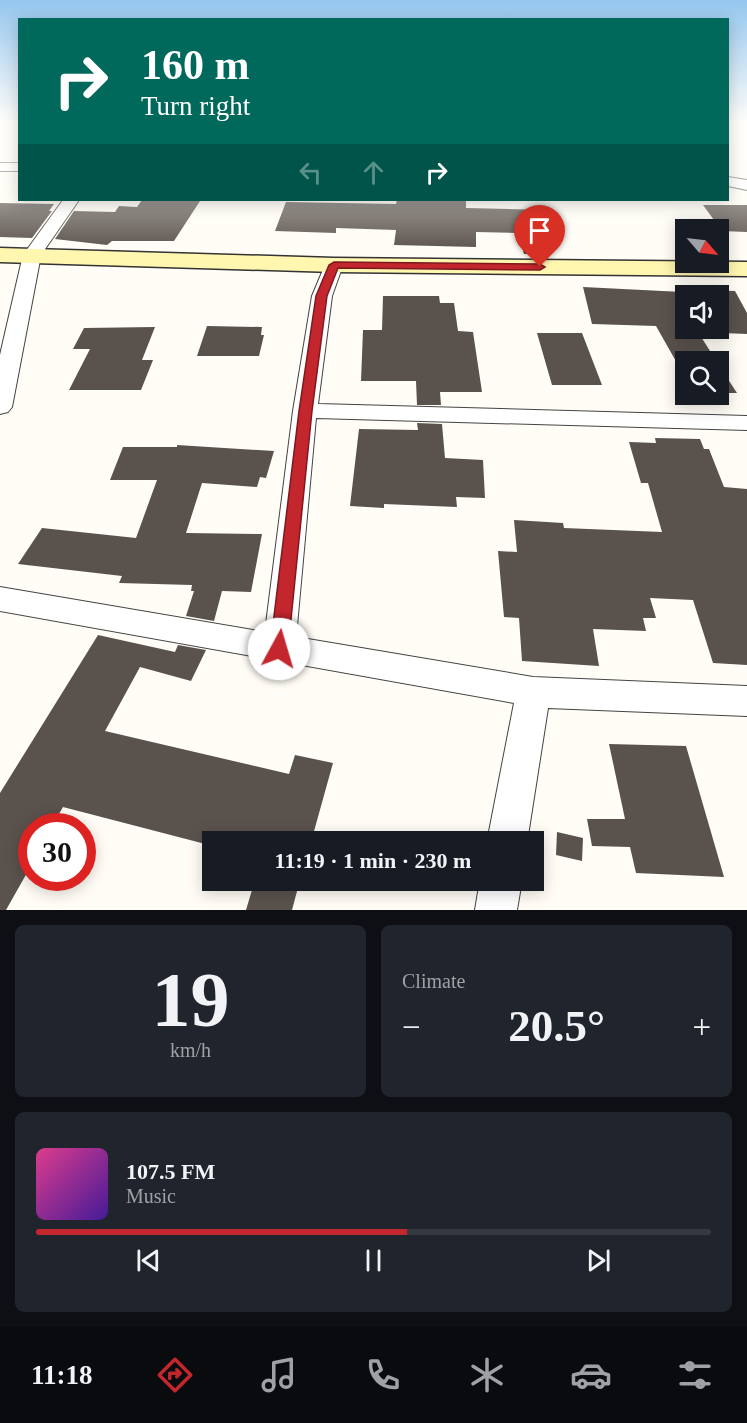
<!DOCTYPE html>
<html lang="en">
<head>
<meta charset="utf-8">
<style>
  :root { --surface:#171b24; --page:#20242c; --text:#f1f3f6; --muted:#9ea1a6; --line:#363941; --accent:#c4262e }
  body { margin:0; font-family:"Times New Roman",serif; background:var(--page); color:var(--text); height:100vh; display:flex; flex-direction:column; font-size:22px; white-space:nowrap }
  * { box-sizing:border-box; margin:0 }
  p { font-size:20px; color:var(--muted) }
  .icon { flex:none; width:33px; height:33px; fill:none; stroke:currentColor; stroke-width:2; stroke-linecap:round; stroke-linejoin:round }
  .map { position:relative; height:910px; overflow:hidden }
  .side { display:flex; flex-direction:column; gap:15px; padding:15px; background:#0d0f14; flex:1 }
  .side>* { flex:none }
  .hud { position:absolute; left:18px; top:18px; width:711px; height:183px; border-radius:0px; box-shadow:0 3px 15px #0003; background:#00695c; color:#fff; overflow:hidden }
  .needle { width:39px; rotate:118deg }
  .tools { position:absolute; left:675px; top:219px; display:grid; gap:12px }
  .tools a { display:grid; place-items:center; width:54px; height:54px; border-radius:0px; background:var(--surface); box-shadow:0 3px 15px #0003; font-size:30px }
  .speed { position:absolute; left:18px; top:813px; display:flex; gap:12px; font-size:30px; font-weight:700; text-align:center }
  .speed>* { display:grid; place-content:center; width:78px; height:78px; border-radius:50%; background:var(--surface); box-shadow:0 3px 15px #0003; line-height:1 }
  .speed .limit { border:9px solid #d22; background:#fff; color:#111 }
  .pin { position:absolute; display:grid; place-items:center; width:51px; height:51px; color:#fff; margin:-62px -26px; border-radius:50% 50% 50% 0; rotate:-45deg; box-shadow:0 0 6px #0007 }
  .pin .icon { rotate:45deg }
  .me { position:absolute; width:66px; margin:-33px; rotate:6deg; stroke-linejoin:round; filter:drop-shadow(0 0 4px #0008) }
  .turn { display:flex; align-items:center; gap:21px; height:126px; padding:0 24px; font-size:27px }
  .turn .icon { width:78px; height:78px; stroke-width:2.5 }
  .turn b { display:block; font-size:42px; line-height:51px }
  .lanes { display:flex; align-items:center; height:57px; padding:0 24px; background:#0003; justify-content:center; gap:30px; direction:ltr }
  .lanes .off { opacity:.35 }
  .big { font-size:45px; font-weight:700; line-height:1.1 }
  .side .widget { flex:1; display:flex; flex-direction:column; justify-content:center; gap:9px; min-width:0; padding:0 21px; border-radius:9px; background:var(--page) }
  .side .dial { align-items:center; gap:0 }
  .dial b { font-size:78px; line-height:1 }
  .song { display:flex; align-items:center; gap:18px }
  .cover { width:72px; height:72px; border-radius:9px; background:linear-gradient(135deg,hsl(330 70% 55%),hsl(260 70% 35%)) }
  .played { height:6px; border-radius:3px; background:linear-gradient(90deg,var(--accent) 55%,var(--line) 55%) }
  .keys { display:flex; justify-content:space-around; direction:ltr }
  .heat { display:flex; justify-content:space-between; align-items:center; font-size:33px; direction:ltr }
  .side .tiles { flex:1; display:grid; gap:15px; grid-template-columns:1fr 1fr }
  .widget:last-child { grid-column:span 2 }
  .trip { position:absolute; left:202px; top:831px; width:342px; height:60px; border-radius:0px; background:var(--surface); box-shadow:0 3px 15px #0003; font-weight:700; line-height:60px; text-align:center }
  .dock { display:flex; height:96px; justify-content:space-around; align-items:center; background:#090b0e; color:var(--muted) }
  .dock .icon { width:42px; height:42px }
  .dock .active { color:var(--accent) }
  .dock b { font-size:27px; color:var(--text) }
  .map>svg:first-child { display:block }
</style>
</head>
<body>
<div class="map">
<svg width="747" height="910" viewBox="0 0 747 910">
  <rect width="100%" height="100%" fill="#fffdf5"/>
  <g fill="#5a524d" fill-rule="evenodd">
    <path d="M142 200 200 201 174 241H112L107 245 55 239 74 211 115 212 119 206 137 207Z"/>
    <path d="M397 200 466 201V208L546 210 554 237H543L549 254H524L518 233 476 232V247L394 245 396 230 336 228V233L275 231 286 202 396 204Z"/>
    <path d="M0 203 54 204 49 211H52L32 238 0 237Z"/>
    <path d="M703 205H747V232L722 231Z"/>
    <path d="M583 287 702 293 700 290 735 291 747 313V334L698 332 717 362H686V379L656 326 592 324ZM686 296H718V328H686Z"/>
    <path d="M383 296H439L440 303H454L458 331 473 332 482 392H440L441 405H417L416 381H361L363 330H382Z"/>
    <path d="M207 326 262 327 261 335H264L259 356H197Z"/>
    <path d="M155 327 142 360H153L141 390H69L90 349H73L84 328Z"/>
    <path d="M537 333H582L602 385H552Z"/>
    <path d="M718 364 737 393H718Z"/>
    <path d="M417 423 442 424 445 458 483 460 485 498 456 497 457 507 384 504V508L350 506 359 429 418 430Z"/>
    <path d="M655 438 700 439 704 449H709L724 487 747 489V665L713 663 693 600 650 598 656 618H643L646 631 593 629 599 666 522 661 519 618 504 617 498 551 517 552 514 520 563 523 564 528 662 532 648 483H641L629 442 656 443Z"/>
    <path d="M177 445 274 451 266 478 260 477 257 487 202 483 186 533 262 534 251 592 222 591 214 621 186 616 194 591H191L192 585 119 583 122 576 18 564 42 528 136 538 157 480H110L123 447H177Z"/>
    <path d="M98 635 175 652 178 645 206 650 191 681 140 667 105 731 289 774 295 755 333 763 311 842H213V846L63 807 52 826H32V864L6 910H0V793Z"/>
    <path d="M609 744 686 746 724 877 636 873 630 847 592 846 587 819H625Z"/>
    <path d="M557 832 583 838 582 861 556 855Z"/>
    <path d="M255 880H300L292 910H246Z"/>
  </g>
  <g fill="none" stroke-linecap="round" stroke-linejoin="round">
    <defs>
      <g id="street">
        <rect x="0" y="163" width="20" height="8"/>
        <path d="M728 177 747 180V190L728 186Z"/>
        <path d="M63 200H79L41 255 12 407 8 412 0 414V355L23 255Z"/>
        <path d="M334 260 340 261 343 265 332 296 318 404 747 416V430L316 418 296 637 533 677 747 686V716L548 708 527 842H487L514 703 0 611V587L265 632 293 411 312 296 325 265 328 261Z"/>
        <path d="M480 880H522L517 910H475Z"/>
      </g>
      <path id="secondary" d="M0 248 334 258 747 262V276L334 272 0 262Z"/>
    </defs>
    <use href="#street" stroke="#444" stroke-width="2"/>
    <use href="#secondary" stroke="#333" stroke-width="3"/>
    <use href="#street" fill="#fff" fill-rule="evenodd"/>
    <use href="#secondary" fill="#fff6b0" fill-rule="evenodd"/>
  </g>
  <linearGradient id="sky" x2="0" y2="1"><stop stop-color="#95c6ee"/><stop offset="0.49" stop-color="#fffefa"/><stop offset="1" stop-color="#fffefa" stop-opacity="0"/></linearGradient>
  <rect width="747" height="251" fill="url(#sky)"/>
  <path fill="#c4262e" stroke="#7f191e" stroke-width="1.5" d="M334 262 540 264 545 267 540 270 338 268 327 296 312 411 288 649 285 654 279 656 273 654 270 649 299 411 316 296 329 265Z"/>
</svg>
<div class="tools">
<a><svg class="needle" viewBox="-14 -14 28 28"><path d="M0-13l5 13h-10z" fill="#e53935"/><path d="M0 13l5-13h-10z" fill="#9ea1a6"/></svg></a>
<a><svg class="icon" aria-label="sound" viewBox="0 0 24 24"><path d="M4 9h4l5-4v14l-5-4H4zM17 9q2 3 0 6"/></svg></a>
<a><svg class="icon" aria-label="search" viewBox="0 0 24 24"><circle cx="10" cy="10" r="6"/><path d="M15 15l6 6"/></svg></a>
</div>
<div class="speed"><div class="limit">30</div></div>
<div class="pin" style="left:540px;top:267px;background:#d93025"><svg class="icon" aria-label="arrive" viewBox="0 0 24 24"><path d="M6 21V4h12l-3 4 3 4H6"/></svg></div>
<svg class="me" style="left:279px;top:649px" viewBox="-20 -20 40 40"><circle r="19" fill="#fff"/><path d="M0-13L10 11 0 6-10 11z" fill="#c4262e"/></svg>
<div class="trip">11:19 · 1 min · 230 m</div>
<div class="hud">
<div class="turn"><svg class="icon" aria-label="right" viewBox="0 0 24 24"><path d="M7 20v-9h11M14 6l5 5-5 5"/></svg><div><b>160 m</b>Turn right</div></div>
<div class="lanes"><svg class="icon off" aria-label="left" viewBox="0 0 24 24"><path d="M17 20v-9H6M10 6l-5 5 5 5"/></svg><svg class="icon off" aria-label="ahead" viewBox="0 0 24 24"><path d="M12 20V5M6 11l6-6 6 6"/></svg><svg class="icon" aria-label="right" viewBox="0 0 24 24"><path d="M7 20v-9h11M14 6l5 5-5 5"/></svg></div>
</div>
</div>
<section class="side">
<div class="tiles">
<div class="widget dial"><b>19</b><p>km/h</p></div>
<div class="widget"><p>Climate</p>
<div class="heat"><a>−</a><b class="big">20.5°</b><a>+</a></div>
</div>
<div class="widget">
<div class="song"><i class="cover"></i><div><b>107.5 FM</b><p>Music</p></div></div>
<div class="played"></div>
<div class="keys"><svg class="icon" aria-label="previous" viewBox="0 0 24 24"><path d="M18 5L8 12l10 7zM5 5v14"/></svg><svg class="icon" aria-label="pause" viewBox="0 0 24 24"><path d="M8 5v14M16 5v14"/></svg><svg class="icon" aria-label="next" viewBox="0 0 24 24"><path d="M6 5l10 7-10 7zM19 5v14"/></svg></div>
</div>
</div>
</section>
<nav class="dock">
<b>11:18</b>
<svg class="icon active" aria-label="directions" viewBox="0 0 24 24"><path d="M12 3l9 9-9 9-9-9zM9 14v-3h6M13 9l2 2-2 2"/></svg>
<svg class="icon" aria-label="music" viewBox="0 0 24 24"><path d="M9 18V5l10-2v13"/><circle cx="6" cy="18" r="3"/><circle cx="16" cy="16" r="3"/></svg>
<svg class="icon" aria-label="phone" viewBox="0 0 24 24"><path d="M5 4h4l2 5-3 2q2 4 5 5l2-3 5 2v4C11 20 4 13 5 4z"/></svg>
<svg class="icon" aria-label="climate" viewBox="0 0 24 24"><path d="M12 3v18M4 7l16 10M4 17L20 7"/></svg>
<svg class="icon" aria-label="car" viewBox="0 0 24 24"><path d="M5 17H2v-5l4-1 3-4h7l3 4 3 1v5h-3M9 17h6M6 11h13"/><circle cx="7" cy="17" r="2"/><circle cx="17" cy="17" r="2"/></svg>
<svg class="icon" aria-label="filters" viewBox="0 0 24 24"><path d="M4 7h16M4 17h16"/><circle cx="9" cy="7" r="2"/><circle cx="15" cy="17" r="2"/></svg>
</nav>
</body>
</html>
